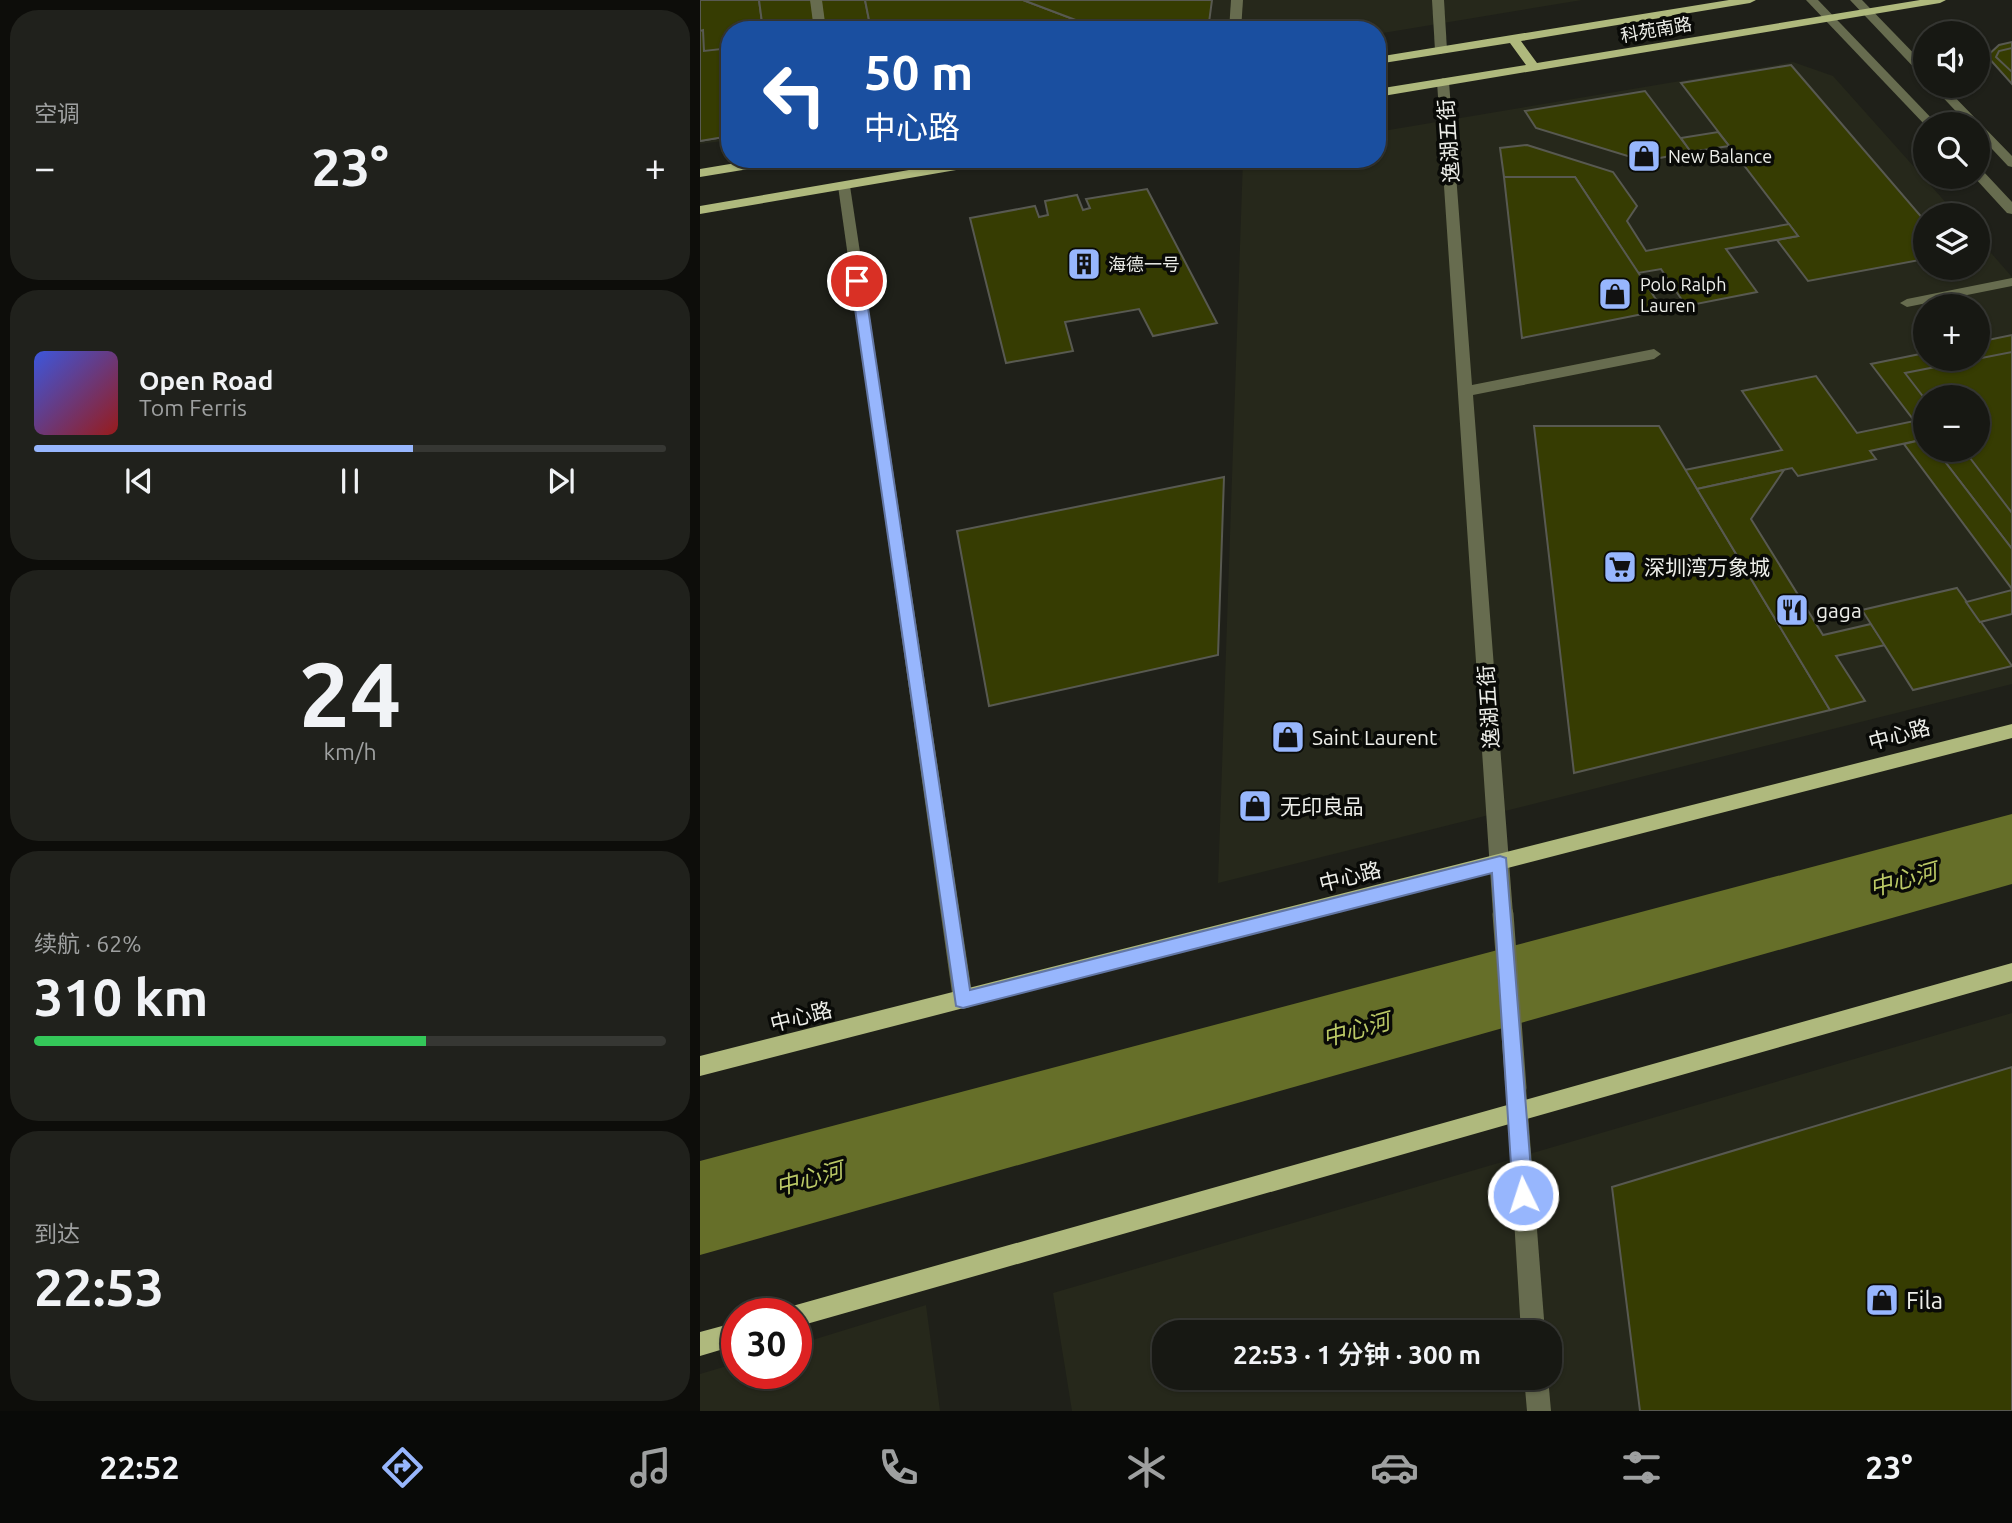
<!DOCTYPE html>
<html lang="zh">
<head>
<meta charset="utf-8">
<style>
  :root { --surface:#171813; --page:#20211c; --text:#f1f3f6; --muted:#9ea0a0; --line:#363733; --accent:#97b6fd }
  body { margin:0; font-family:Ubuntu,"Noto Sans SC",sans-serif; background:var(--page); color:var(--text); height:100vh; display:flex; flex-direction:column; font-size:26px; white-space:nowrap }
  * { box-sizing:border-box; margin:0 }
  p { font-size:23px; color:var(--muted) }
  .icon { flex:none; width:38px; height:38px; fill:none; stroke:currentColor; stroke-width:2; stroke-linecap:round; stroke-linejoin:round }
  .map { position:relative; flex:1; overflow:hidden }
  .sheet { display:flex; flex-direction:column; gap:10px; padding:10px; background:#0d0d0a; width:700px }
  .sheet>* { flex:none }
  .hud { position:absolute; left:21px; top:21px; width:665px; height:147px; border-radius:28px; box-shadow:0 2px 5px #0004,0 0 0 2px var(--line); background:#1a4fa0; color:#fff; overflow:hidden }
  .tools { position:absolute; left:1213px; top:21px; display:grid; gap:14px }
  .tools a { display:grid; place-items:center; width:77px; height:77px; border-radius:50%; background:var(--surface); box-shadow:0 2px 5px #0004,0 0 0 2px var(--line); font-size:35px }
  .speed { position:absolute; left:21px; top:1298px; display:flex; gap:14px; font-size:35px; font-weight:700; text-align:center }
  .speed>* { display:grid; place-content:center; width:91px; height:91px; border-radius:50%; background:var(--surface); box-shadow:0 2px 5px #0004,0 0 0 2px var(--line); line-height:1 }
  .speed .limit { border:10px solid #d22; background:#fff; color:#111 }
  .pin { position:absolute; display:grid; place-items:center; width:60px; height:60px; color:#fff; margin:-30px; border:4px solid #fff; border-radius:50%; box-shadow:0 2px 7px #0007 }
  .me { position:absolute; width:77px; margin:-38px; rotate:356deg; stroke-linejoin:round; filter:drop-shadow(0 0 5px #0008) }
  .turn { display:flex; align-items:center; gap:24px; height:147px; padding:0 28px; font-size:32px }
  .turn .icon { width:91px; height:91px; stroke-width:2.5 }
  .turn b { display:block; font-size:49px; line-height:60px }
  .big { font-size:52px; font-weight:600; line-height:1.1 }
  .sheet .widget { flex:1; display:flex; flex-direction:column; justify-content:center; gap:10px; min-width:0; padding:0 24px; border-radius:28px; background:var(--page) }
  .sheet .dial { align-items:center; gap:0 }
  .dial b { font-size:91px; line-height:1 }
  .song { display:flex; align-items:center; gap:21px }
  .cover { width:84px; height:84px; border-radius:10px; background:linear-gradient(135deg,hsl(230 70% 55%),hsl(0 70% 35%)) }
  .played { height:7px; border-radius:4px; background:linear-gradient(90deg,var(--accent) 60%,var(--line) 60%) }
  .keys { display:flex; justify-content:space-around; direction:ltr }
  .heat { display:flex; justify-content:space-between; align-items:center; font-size:38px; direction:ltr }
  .charge { height:10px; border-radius:5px; background:linear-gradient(90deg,#34c759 62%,var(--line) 0) }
  .trip { position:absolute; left:452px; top:1320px; width:410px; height:70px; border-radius:28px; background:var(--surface); box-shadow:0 2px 5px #0004,0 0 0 2px var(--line); font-weight:600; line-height:70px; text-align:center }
  .dock { display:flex; height:112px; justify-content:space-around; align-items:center; background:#090a08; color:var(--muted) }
  .dock .icon { width:49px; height:49px }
  .dock .selected { color:var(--accent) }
  .dock b { font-size:32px; color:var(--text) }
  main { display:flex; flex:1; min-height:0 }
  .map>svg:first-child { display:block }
</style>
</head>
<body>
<main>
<section class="sheet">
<div class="widget"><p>空调</p>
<div class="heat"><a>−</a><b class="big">23°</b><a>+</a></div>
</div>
<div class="widget">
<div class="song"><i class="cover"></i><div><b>Open Road</b><p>Tom Ferris</p></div></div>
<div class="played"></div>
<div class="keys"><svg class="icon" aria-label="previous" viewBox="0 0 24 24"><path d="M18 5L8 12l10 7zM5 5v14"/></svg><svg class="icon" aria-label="pause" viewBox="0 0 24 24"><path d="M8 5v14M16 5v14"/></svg><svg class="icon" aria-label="next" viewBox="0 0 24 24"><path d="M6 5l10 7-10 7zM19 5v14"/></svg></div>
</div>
<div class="widget dial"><b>24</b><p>km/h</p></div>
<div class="widget"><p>续航 · 62%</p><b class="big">310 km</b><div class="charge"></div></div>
<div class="widget"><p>到达</p><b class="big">22:53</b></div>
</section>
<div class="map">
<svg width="1312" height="1411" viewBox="0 0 1312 1411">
  <rect width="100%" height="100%" fill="#1f2019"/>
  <g fill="#26281b" fill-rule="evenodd">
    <path d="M0 0H882L677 34V30H30V140L0 144Z"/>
    <path d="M1093 62 1133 76 1257 215H1225V268H1278V238L1312 277V684L518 883 543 159H677V132ZM1225 306H1278V359H1225ZM1225 397H1278V450H1225Z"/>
    <path d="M1312 1013V1411H372L353 1293ZM464 1332H849V1377H464Z"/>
    <path d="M226 1305 240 1411H0V1374L37 1363V1374H96V1345Z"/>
  </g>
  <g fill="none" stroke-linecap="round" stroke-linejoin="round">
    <path fill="#666f29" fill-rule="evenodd" d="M1312 814V884L0 1255V1161Z"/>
  </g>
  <g fill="#363c02" stroke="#585951" stroke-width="2">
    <path d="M0 0H59L63 30H30V136L0 141Z"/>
    <path d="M59 0H165L171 30H63Z"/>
    <path d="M165 0H323L402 30H171Z"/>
    <path d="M323 0H512L508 30H402Z"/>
    <path d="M3 30 4 51 30 48V136L0 141V31Z"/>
    <path d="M1312 42V84L1287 56 1299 45Z"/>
    <path d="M1312 48V72L1296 57 1299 51Z"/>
    <path d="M1091 65 1225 221V259L1108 281 1077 240 1098 236 981 83Z"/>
    <path d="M945 91 991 152 944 161 836 128 825 111Z"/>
    <path d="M1018 132 1029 146 991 152 981 138Z"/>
    <path d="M827 145 913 172 937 206 927 221 946 251 1089 224 1098 236 1026 249 1057 292 986 306 961 269 938 273 875 177H804L800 148Z"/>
    <path d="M804 177H875L963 310 822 338Z"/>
    <path d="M447 189 517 323 453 336 439 309 365 322 373 351 306 363 270 218 335 206 339 217 348 215 345 201 377 195 383 210 390 208 386 199Z"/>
    <path d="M1312 335V549L1236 450H1278V397H1225V435L1171 364 1225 353V359H1278V342Z"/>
    <path d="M1312 352V513L1264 450H1278V397L1225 399 1205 373Z"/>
    <path d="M1116 376 1157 433 1214 421 1225 439 1170 451 1176 459 1098 476 1092 468 997 489 985 470 1082 450 1042 391Z"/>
    <path d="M834 426H959L1130 710 874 773Z"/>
    <path d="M1225 439V450H1236L1312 549V589L1204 444Z"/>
    <path d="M1084 470 1051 519 1123 635 1171 624 1185 645 1136 656 1165 701 1130 710 997 489Z"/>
    <path d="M524 477 518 655 289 706 257 531Z"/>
    <path d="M1257 588 1312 666 1213 690 1162 610Z"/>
    <path d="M1312 590V614L1280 622 1266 602Z"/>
    <path d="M1312 1067V1411H940L912 1187Z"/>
  </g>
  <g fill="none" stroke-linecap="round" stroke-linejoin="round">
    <g fill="#676c4f" fill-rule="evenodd">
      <path d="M110 0H122L126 30H114Z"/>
      <path d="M531 0H543L541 30H529Z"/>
      <path d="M732 0H744L747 50 741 54 735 50Z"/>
      <path d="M1106 0H1118L1237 124 1225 125Z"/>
      <path d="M1150 0H1162L1225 65V76L1221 75Z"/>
      <path d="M743 78 749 82 772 385 954 349 961 354 954 359 773 395 813 914 810 920 803 923 796 920 793 914 737 82Z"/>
      <path d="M1232 86H1244L1312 156V167L1308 166 1278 134V124H1268Z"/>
      <path d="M1278 170 1283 171 1312 202V214L1307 213 1274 177H1278Z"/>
      <path d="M144 182 150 186 273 1000 270 1007 263 1009 256 1007 253 1000 138 186Z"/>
      <path d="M1312 278V286L1207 307 1200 303 1207 299Z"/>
      <path d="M816 1078 823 1081 826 1088 845 1332H821L806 1088 809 1081Z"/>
      <path d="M824 1377H848L851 1411H827Z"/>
    </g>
    <g fill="#afb97d" fill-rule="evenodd">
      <path d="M1029 0H1056L1050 3 821 41 837 63 1220 0H1246L1240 3 677 97V89L826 65 810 43 677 64V57Z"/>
      <path d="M60 159H91L85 163 0 177V169Z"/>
      <path d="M273 159H303L297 163 0 214V206Z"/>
      <path d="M1312 724V738L0 1076V1056Z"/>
      <path d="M1312 963V981L96 1327V1314H85L88 1308 96 1305Z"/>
      <path d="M37 1322V1345L0 1356V1332Z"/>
    </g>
    <path stroke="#676c4f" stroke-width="21" d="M803 914 816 1088"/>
  </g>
  <path fill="#97b6fd" stroke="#6276a4" stroke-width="2" d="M157 277 164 281 270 990 800 856 806 858 833 1195 830 1202 823 1205 816 1202 813 1195 792 873 263 1008 256 1006 151 281Z"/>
  <defs>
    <symbol id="shop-square" viewBox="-11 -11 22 22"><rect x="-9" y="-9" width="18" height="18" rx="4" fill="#97b6fd" stroke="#090a07"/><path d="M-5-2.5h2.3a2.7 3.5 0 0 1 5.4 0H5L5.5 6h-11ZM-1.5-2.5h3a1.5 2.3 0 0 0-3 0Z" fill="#111"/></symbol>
    <symbol id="building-square" viewBox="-11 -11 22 22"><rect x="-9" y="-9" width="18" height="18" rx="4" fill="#97b6fd" stroke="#090a07"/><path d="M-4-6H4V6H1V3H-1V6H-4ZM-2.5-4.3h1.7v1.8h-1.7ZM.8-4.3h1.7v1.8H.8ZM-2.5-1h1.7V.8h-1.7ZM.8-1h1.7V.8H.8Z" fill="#111"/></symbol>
    <symbol id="supermarket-square" viewBox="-11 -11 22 22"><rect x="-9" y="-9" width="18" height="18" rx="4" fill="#97b6fd" stroke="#090a07"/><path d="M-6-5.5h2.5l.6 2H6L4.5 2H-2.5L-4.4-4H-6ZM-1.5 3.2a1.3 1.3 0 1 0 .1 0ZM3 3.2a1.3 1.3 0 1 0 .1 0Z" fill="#111"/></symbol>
    <symbol id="restaurant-square" viewBox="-11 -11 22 22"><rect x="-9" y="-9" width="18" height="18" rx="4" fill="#97b6fd" stroke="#090a07"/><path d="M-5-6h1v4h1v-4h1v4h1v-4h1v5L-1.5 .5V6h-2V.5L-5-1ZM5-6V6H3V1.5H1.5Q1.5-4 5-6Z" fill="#111"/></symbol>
  </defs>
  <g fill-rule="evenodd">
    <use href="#shop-square" x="925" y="137" width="38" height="38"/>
    <use href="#building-square" x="365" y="245" width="38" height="38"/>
    <use href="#shop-square" x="896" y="275" width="38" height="38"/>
    <use href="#supermarket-square" x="901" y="548" width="38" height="38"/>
    <use href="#restaurant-square" x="1073" y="591" width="38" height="38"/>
    <use href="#shop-square" x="569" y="718" width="38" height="38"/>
    <use href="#shop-square" x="536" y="787" width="38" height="38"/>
    <use href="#shop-square" x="1163" y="1281" width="38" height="38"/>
  </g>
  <g text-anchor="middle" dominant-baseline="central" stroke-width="7" stroke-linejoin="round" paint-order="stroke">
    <g font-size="18" fill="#edeee9" stroke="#090a07">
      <text transform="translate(956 29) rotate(-10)">科苑南路</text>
    </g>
    <g font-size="18" fill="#edeee9" stroke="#090a07" text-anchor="start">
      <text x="968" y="156">New Balance</text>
      <text x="408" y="264">海德一号</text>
      <text x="940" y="284">Polo Ralph<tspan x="940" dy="21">Lauren</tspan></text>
    </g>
    <g font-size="21" fill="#edeee9" stroke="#090a07">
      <text transform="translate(748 141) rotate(-94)">逸湖五街</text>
      <text transform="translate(788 707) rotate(-94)">逸湖五街</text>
      <text transform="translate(1199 734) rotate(-15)">中心路</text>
      <text transform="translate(650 876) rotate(-14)">中心路</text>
      <text transform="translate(101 1016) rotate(-14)">中心路</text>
    </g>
    <g font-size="21" fill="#edeee9" stroke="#090a07" text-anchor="start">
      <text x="944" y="567">深圳湾万象城</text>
      <text x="1116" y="610">gaga</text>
      <text x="612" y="737">Saint Laurent</text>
      <text x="580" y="806">无印良品</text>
    </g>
    <g font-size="23" font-style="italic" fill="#bbc966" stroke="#090a07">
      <text transform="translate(1203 879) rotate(-15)">中心河</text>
      <text transform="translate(656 1029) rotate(-15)">中心河</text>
      <text transform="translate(109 1178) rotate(-15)">中心河</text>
    </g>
    <g font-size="24" fill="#edeee9" stroke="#090a07" text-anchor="start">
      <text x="1206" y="1300">Fila</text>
    </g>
  </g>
</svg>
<div class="tools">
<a><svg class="icon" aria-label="sound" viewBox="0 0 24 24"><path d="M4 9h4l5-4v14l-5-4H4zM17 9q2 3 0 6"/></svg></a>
<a><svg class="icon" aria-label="search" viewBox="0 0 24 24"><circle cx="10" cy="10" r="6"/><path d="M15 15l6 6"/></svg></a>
<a><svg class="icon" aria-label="layers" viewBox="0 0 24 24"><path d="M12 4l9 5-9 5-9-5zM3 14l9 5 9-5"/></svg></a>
<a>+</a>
<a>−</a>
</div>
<div class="speed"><div class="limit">30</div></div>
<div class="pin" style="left:157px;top:281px;background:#d93025"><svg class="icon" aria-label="arrive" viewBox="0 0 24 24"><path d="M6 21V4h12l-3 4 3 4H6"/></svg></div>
<svg class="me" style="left:823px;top:1195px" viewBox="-20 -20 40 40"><circle r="17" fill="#97b6fd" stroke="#fff" stroke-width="3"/><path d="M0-11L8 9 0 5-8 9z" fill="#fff"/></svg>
<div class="trip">22:53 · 1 分钟 · 300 m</div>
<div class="hud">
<div class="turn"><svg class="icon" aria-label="left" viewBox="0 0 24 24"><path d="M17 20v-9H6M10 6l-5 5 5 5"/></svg><div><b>50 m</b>中心路</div></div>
</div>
</div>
</main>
<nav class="dock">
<b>22:52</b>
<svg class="icon selected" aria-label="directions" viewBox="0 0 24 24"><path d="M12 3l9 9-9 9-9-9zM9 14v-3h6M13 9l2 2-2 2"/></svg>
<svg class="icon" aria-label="music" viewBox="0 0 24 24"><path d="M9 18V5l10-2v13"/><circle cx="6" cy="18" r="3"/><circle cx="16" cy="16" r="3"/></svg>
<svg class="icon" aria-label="phone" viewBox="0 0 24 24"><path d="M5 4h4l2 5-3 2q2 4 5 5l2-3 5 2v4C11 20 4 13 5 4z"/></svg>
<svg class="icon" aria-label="climate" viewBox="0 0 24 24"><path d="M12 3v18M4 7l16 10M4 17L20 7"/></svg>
<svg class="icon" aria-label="car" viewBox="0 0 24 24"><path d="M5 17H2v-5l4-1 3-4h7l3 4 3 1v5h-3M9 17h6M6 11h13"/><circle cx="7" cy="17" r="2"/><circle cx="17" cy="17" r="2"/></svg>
<svg class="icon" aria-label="filters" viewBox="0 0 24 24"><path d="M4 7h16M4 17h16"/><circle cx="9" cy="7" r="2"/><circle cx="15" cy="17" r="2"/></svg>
<b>23°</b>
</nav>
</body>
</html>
